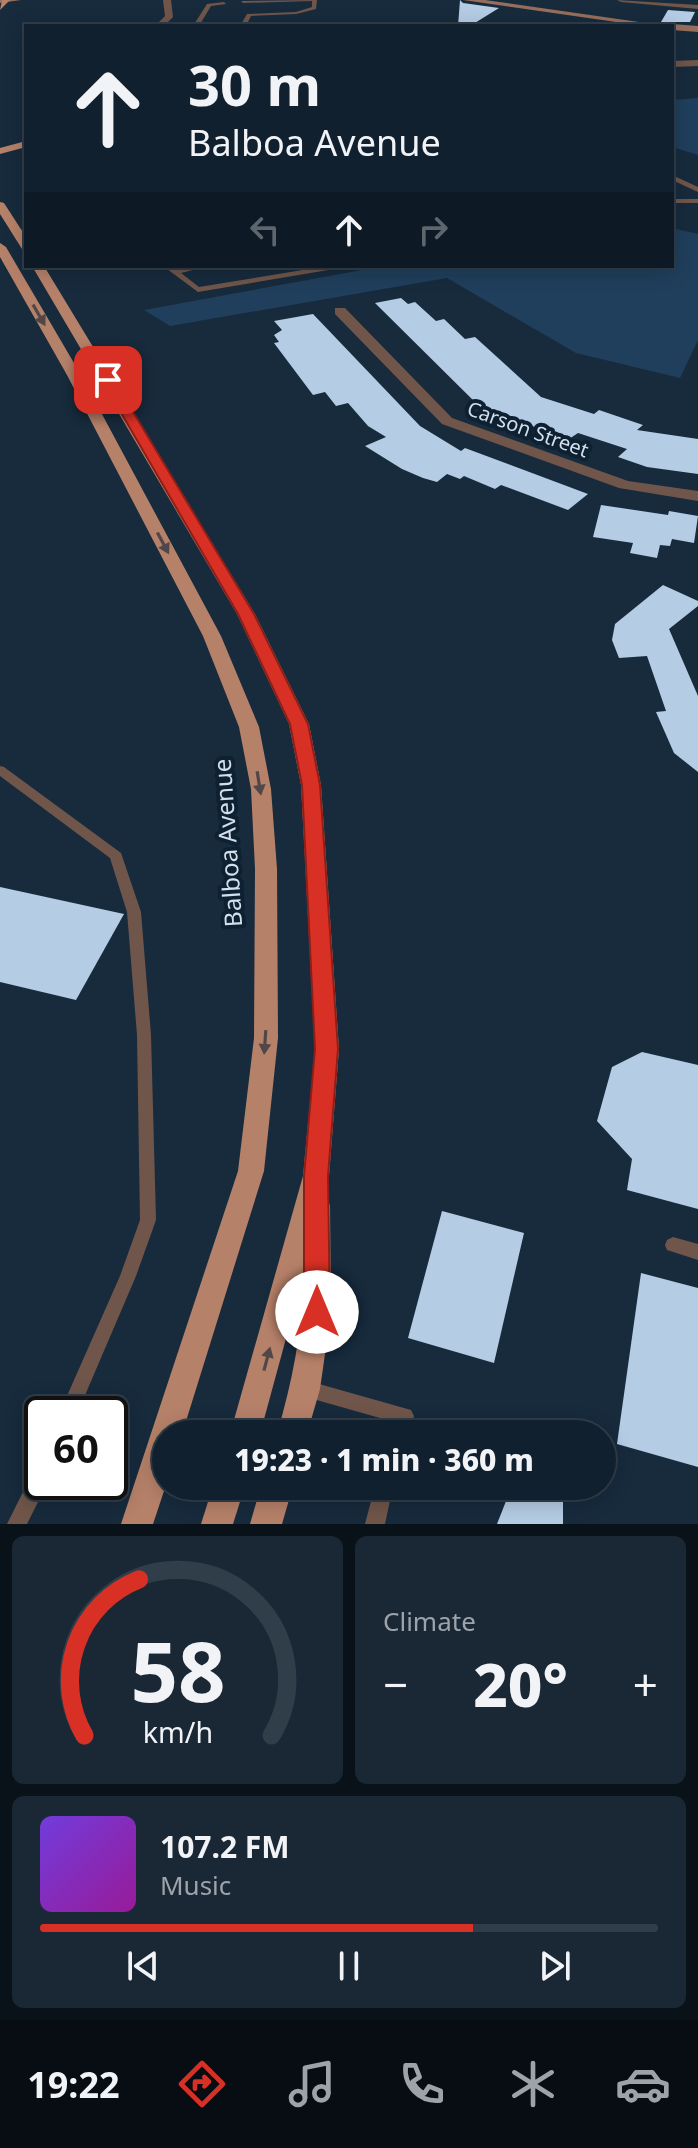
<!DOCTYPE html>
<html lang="en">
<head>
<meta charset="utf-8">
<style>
  :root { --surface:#11202e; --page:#1a2836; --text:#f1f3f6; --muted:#9ca3aa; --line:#303e4a; --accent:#d93025 }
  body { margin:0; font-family:"Noto Sans",sans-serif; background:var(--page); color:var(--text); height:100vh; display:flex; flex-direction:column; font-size:30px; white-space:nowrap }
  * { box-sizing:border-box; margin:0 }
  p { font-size:26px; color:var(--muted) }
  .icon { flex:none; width:44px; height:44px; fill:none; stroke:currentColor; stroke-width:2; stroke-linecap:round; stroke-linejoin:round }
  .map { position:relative; height:1524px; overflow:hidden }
  .details { display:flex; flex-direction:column; gap:12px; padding:12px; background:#091219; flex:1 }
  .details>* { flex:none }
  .banner { position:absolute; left:24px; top:24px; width:650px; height:244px; border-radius:0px; box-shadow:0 4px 20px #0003,0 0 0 2px var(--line); background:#11202e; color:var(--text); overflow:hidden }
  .speed { position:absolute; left:24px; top:1396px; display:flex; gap:16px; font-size:40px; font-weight:700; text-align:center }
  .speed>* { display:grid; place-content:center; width:104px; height:104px; border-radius:50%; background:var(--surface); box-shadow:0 4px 20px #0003,0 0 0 2px var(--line); line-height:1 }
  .speed .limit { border:4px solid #111; border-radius:12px; background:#fff; color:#111 }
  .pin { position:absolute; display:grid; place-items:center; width:68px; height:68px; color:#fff; margin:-34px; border-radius:16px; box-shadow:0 4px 12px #0006 }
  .me { position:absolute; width:88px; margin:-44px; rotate:0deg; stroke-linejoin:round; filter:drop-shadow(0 0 6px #0008) }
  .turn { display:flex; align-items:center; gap:28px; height:168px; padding:0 32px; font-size:36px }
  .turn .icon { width:104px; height:104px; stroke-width:2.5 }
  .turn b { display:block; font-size:56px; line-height:68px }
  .lanes { display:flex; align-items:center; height:76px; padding:0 32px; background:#0003; justify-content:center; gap:40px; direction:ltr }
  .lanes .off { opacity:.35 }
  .big { font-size:60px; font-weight:800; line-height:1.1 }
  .details .widget { flex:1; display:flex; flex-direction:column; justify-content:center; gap:12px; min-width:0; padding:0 28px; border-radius:12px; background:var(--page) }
  .details .dial { align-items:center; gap:0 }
  .dial svg { height:208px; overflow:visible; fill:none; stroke:var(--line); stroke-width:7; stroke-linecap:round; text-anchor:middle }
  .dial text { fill:var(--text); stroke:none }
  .song { display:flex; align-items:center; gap:24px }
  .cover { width:96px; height:96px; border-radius:12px; background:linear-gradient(135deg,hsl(260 70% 55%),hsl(300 70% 35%)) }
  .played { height:8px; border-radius:4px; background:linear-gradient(90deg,var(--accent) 70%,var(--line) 70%) }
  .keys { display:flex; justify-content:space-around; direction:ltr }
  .heat { display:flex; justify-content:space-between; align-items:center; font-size:44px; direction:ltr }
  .details .tiles { flex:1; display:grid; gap:12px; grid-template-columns:1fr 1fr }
  .widget:last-child { grid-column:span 2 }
  .trip { position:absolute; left:152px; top:1420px; width:464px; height:80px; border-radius:40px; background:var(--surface); box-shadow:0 4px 20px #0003,0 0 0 2px var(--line); font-weight:800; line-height:80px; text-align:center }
  .tabs { display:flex; height:128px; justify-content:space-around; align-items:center; background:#070d12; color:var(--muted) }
  .tabs .icon { width:56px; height:56px }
  .tabs .active { color:var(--accent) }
  .tabs b { font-size:36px; color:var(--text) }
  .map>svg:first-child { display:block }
</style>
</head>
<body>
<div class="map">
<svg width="698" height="1524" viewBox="0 0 698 1524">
  <rect width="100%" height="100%" fill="#172b3d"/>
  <g fill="#203f5c">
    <path d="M698 98V155L672 147V100Z"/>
    <path d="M672 228 698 234V340L680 378 576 353 447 278 170 326 144 310 384 266H672Z"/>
  </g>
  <g fill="#b4cce4">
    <path d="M460 0 463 3 499 8 470 26H458Z"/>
    <path d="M668 10 695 12 690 22H661Z"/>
    <path d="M401 298 408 304 415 302 436 321 444 319 465 339 475 337 541 397 594 414 599 410 643 425 637 430 698 439V474L647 467 618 457 627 449 578 433 569 439 481 408 375 303Z"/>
    <path d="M313 314 420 426 461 451 465 448 588 494 568 510 501 485 495 489 464 476 460 479 447 474 437 482 423 478 402 469 365 446 386 437 368 426 348 403 336 406 325 392 313 395 274 343 279 342 274 335 282 330 274 321Z"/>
    <path d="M601 505 668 515 669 511 698 516 694 543 672 539 670 546 660 545 657 558 630 553 633 543 593 537Z"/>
    <path d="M663 585 698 601V606L669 629 698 696V772L674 753 656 712 666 711 647 656 619 658 612 640 615 624Z"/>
    <path d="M0 887 124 914 76 1000 0 982Z"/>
    <path d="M642 1052 698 1065V1209L627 1190 632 1159 597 1121 612 1067Z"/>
    <path d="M442 1211 524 1233 494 1363 408 1338Z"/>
    <path d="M641 1273 698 1288V1467L617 1444Z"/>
    <path d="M512 1486 563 1500V1524H497Z"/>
  </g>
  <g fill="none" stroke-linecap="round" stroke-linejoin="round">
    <g fill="#70564a" fill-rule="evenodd">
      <path d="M317 0 316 9 296 14 251 16 246 26H240L247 14 296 12 312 7V1L243 3 241 1Z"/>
      <path d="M224 2 226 4 211 6 199 26H193L207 4Z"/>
      <path d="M672 175 698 187V192L672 180Z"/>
      <rect x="672" y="199" width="26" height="4"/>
      <path d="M163 266H172L176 269 193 266H208L181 273 199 287 327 266H344L340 268 198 292Z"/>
      <path d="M0 766 4 767 121 853 141 912 151 1035 156 1220 136 1276 77 1414H59L120 1276 140 1220 137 1035 127 912 110 858 0 776Z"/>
      <path d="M673 1237 698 1244V1260L667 1250 665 1245 667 1240Z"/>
      <path d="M305 1380 411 1410 414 1416 409 1434H391L394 1422 299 1395 296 1389 299 1383Z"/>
      <path d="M42 1466V1482H48L27 1524H7L35 1468Z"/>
      <path d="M375 1486H393L385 1524H365Z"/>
    </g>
    <g fill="#70564a" fill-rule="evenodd">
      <path d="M617 0 698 5V9L621 2Z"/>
      <path d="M698 60V66L672 67V61Z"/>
      <path d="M335 308H345L452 418 628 481 698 491V501L619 488 442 424 335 314Z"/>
    </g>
    <path fill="#70564a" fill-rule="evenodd" d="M163 0H171L173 17 164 26H155L165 16Z"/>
    <g fill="#976e5c" fill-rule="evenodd">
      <path d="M0 0H21L0 3Z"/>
      <path d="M463 0H485L667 26H644Z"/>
      <path d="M672 24 698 26V32L672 30V26H669Z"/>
    </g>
    <g fill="#b68169" fill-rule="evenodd">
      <path d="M2 0H10L0 10Z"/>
      <path d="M26 141V147L0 154V148Z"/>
      <path d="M0 202 4 203 26 237V250L22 249 0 214Z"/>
      <path d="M0 243 6 247 81 375 221 636 259 727 271 789 277 869 278 1038 264 1171 182 1434H166V1485L153 1524H121L238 1171 254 1038 255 869 251 789 239 727 203 636 67 375 0 257Z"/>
      <path d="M32 266H44L255 614 309 724 321 785 339 1049 329 1176 324 1196 330 1205 331 1312 320 1389 307 1434H277C292 1382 303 1330 303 1276L260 1434H230L303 1176 315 1049 301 785 289 724 237 614Z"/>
      <path d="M213 1486H245L233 1524H201Z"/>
      <path d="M261 1486H293L282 1524H250Z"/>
    </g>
  </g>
  <defs><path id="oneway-solid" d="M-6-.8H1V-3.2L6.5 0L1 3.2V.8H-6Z" transform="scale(2)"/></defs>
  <g fill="#514748">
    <use href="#oneway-solid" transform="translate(39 315) rotate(60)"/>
    <use href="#oneway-solid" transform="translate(163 543) rotate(62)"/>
    <use href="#oneway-solid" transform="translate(259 783) rotate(81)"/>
    <use href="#oneway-solid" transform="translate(265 1042) rotate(94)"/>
    <use href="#oneway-solid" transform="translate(267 1359) rotate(-75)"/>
  </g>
  <path fill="#d93025" stroke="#8d1f18" stroke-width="2" d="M108 376 114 380 254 614 308 724 320 785 338 1049 328 1176 330 1312 326 1321 317 1325 308 1321 304 1312V1176L315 1049 302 785 290 724 238 614 102 380Z"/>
  <g text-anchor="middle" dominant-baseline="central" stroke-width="8" stroke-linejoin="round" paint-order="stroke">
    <g font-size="20" fill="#d3dfeb" stroke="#0e2132">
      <text transform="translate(528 429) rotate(20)">Carson Street</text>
    </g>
    <g font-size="24" fill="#d3dfeb" stroke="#0e2132">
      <text transform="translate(227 843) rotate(-94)">Balboa Avenue</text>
    </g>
  </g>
</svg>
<div class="speed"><div class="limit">60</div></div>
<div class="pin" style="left:108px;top:380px;background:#d93025"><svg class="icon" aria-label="arrive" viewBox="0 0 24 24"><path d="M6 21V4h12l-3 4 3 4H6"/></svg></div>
<svg class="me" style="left:317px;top:1312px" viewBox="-20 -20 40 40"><circle r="19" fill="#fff"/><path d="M0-13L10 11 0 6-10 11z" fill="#d93025"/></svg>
<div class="trip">19:23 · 1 min · 360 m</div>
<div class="banner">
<div class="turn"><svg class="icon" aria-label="ahead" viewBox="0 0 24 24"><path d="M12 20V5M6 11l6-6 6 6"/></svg><div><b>30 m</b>Balboa Avenue</div></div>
<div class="lanes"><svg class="icon off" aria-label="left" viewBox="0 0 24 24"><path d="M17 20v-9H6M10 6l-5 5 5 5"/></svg><svg class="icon" aria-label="ahead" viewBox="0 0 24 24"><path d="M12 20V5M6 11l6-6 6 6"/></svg><svg class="icon off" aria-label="right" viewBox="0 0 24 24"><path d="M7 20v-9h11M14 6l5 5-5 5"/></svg></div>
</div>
</div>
<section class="details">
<div class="tiles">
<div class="widget dial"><svg viewBox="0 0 100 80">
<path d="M14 69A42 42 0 1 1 86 69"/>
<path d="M14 69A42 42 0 0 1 35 9" stroke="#d93025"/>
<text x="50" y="56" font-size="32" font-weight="700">58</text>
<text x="50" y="72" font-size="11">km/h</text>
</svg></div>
<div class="widget"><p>Climate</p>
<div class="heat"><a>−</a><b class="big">20°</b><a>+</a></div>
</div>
<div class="widget">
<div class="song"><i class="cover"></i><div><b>107.2 FM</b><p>Music</p></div></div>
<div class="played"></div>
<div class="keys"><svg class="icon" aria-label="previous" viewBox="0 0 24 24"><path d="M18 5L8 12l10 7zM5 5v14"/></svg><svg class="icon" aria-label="pause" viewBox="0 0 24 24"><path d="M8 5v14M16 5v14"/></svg><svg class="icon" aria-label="next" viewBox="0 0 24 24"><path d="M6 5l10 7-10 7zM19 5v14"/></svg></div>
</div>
</div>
</section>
<nav class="tabs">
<b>19:22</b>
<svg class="icon active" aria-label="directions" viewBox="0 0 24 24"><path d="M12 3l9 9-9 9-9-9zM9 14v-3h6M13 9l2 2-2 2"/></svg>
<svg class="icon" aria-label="music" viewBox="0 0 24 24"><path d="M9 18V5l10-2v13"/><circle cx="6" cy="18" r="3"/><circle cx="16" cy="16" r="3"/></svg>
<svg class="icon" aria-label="phone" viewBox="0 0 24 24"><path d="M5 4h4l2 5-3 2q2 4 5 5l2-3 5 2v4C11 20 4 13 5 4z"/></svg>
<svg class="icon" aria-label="climate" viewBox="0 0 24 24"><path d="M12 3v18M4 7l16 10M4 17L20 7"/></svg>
<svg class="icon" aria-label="car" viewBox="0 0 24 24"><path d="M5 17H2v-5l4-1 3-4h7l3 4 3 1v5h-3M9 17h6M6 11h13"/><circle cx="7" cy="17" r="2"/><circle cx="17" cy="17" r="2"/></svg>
</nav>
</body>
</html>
